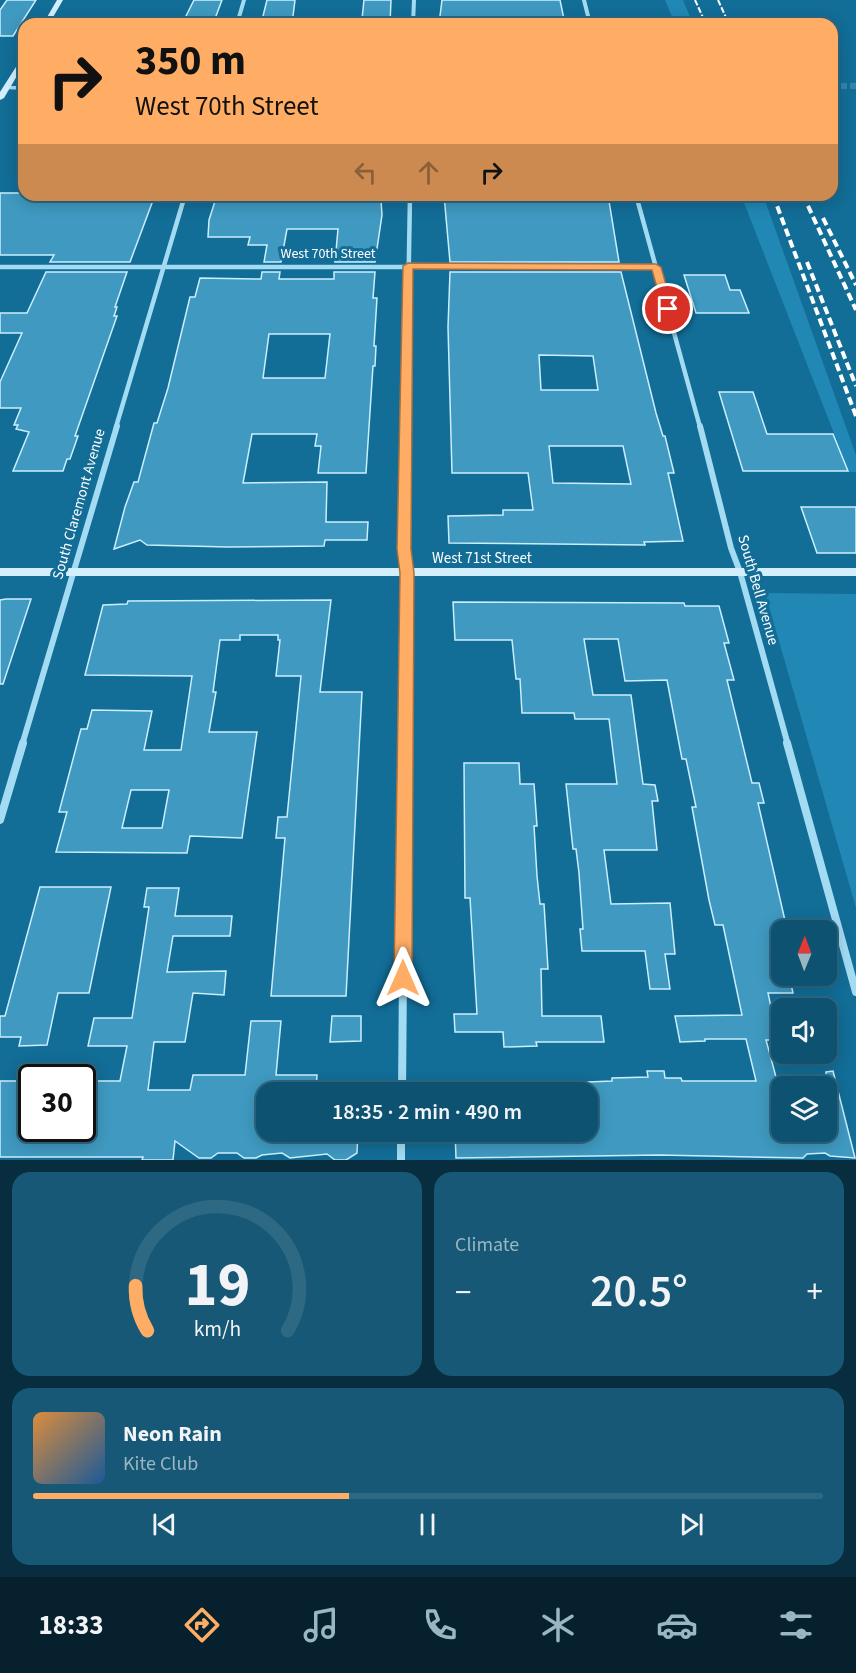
<!DOCTYPE html>
<html lang="en">
<head>
<meta charset="utf-8">
<style>
  :root { --surface:#0e5271; --page:#175876; --text:#f1f3f6; --muted:#9bb6c3; --line:#2e6984; --accent:#ffad65 }
  body { margin:0; font-family:"Source Sans 3",sans-serif; background:var(--page); color:var(--text); height:100vh; display:flex; flex-direction:column; font-size:22px; white-space:nowrap }
  * { box-sizing:border-box; margin:0 }
  p { font-size:20px; color:var(--muted) }
  .icon { flex:none; width:33px; height:33px; fill:none; stroke:currentColor; stroke-width:2; stroke-linecap:round; stroke-linejoin:round }
  .map { position:relative; height:1160px; overflow:hidden }
  .details { display:flex; flex-direction:column; gap:12px; padding:12px; background:#082d3e; flex:1 }
  .details>* { flex:none }
  .banner { position:absolute; left:18px; top:18px; width:820px; height:183px; border-radius:18px; box-shadow:0 3px 15px #0003,0 0 0 2px var(--line); background:#ffad65; color:#111; overflow:hidden }
  .needle { width:39px; rotate:1deg }
  .tools { position:absolute; left:771px; top:920px; display:grid; gap:12px }
  .tools a { display:grid; place-items:center; width:66px; height:66px; border-radius:12px; background:var(--surface); box-shadow:0 3px 15px #0003,0 0 0 2px var(--line); font-size:30px }
  .speed { position:absolute; left:18px; top:1064px; display:flex; gap:12px; font-size:30px; font-weight:700; text-align:center }
  .speed>* { display:grid; place-content:center; width:78px; height:78px; border-radius:50%; background:var(--surface); box-shadow:0 3px 15px #0003,0 0 0 2px var(--line); line-height:1 }
  .speed .limit { border:3px solid #111; border-radius:9px; background:#fff; color:#111 }
  .pin { position:absolute; display:grid; place-items:center; width:51px; height:51px; color:#fff; margin:-26px; border:3px solid #fff; border-radius:50%; box-shadow:0 2px 6px #0007 }
  .me { position:absolute; width:66px; margin:-33px; rotate:0deg; stroke-linejoin:round; filter:drop-shadow(0 0 4px #0008) }
  .turn { display:flex; align-items:center; gap:21px; height:126px; padding:0 18px; font-size:27px }
  .turn .icon { width:78px; height:78px; stroke-width:2.5 }
  .turn b { display:block; font-size:42px; line-height:51px }
  .lanes { display:flex; align-items:center; height:57px; padding:0 18px; background:#0003; justify-content:center; gap:30px; direction:ltr }
  .lanes .off { opacity:.35 }
  .big { font-size:45px; font-weight:600; line-height:1.1 }
  .details .card { flex:1; display:flex; flex-direction:column; justify-content:center; gap:9px; min-width:0; padding:0 21px; border-radius:18px; background:var(--page) }
  .details .dial { align-items:center; gap:0 }
  .dial svg { height:156px; overflow:visible; fill:none; stroke:var(--line); stroke-width:7; stroke-linecap:round; text-anchor:middle }
  .dial text { fill:var(--text); stroke:none }
  .song { display:flex; align-items:center; gap:18px }
  .cover { width:72px; height:72px; border-radius:9px; background:linear-gradient(135deg,hsl(30 70% 55%),hsl(210 70% 35%)) }
  .played { height:6px; border-radius:3px; background:linear-gradient(90deg,var(--accent) 40%,var(--line) 40%) }
  .keys { display:flex; justify-content:space-around; direction:ltr }
  .heat { display:flex; justify-content:space-between; align-items:center; font-size:33px; direction:ltr }
  .details .tiles { flex:1; display:grid; gap:12px; grid-template-columns:1fr 1fr }
  .card:last-child { grid-column:span 2 }
  .trip { position:absolute; left:256px; top:1082px; width:342px; height:60px; border-radius:18px; background:var(--surface); box-shadow:0 3px 15px #0003,0 0 0 2px var(--line); font-weight:600; line-height:60px; text-align:center }
  .tab-bar { display:flex; height:96px; justify-content:space-around; align-items:center; background:#06212d; color:var(--muted) }
  .tab-bar .icon { width:42px; height:42px }
  .tab-bar .on { color:var(--accent) }
  .tab-bar b { font-size:27px; color:var(--text) }
  .map>svg:first-child { display:block }
</style>
</head>
<body>
<div class="map">
<svg width="856" height="1160" viewBox="0 0 856 1160">
  <rect width="100%" height="100%" fill="#126d97"/>
  <g fill="#2187b5">
    <path d="M665 0H683L693 24H675Z"/>
    <path d="M741 195H763L856 455V472H849Z"/>
    <path d="M765 593 856 594V908L850 887Z"/>
  </g>
  <g fill="#3f99c0" stroke="#cbeefd" stroke-width="1.5" fill-rule="evenodd">
    <path d="M7 0H36L13 36H0V10Z"/>
    <path d="M194 0H222L213 24H182Z"/>
    <path d="M267 0H295L292 24H261Z"/>
    <path d="M364 0H391L390 24H372V19H362Z"/>
    <path d="M442 0H560L565 24H510L509 19H472L471 24H439Z"/>
    <path d="M0 193H24V195H155L130 262H50L54 255H0Z"/>
    <path d="M217 195H378V200H381L382 215 375 262H335L338 229H287L281 262H264L267 245H248L250 237H208L209 220Z"/>
    <path d="M444 195H608L619 262H450Z"/>
    <path d="M46 272H127L115 307H117L114 316H117L75 436H78L70 459H67L63 471H13L29 432 16 429 18 425H14L21 408H0V382L22 333H0V313H27Z"/>
    <path d="M262 272H280L279 279H334V272H375L373 298H377L374 346H376L375 366H373L366 473H318L321 446H315L317 434H252L243 483 327 482 326 522H368L367 540H325L324 546 228 547 147 545 140 540 114 549 125 507 134 482H138L154 423H157L168 388 190 297H195L200 278 261 279ZM269 334H330L325 378H263Z"/>
    <path d="M450 272H621L656 413 663 436H665L674 473H668L683 541 644 542 645 545 449 543 448 516 503 515V510H533L528 473H452L448 327ZM539 355 593 356 598 390H541ZM549 446H623L631 484 553 483Z"/>
    <path d="M684 275H725L730 290H740L749 313H696Z"/>
    <path d="M719 392H753L767 434H833L848 471H743Z"/>
    <path d="M801 507H856V553H817Z"/>
    <path d="M6 599H31L3 684H0V600Z"/>
    <path d="M331 600 320 692H362L346 996H271L285 838H276L278 817H287L301 676H276L280 640H278V635H240V640H220L213 692H216L209 732H257L242 838 190 836 187 853 56 852 67 812H59L81 729H87L92 710 152 711 144 750H181L192 676 85 675 103 605 127 604 128 601ZM131 790H169L162 828H122Z"/>
    <path d="M453 602 684 603 685 606H719L729 643H724L734 680H727L752 783H759L764 803H758L786 925H782V975H789L793 993H768L778 1040H766L776 1077H782V1131H826V1072L833 1071 855 1158 830 1156 825 1153 807 1154 803 1158 659 1155 456 1158 455 1131H588V1082L612 1081V1078L648 1077 647 1071H664L665 1078H681L682 1081H756L746 1039H705V1041L680 1042 675 1016 742 1015 723 925H715L709 900 692 807H696L686 759H682L667 680 625 681 618 639H584L593 695H631L643 784 655 785 658 801H652L657 850H604L611 904 670 903 675 954H665L670 989H650L645 951H582L580 929H583L579 873 576 849H573L566 784H617L609 719H575L574 713H522L520 679H516L512 640H455Z"/>
    <path d="M464 763H519L520 784H534L537 826H534L537 876 540 904H544L548 969H541L542 1016H601L604 1042H536L537 1046 504 1047 503 1032H455L454 1014H477L470 898H465Z"/>
    <path d="M40 887H111L89 993H58L47 1045 19 1046 21 1037H0V1016H5Z"/>
    <path d="M147 888H179L175 916H232L230 936H173L167 972 226 971 224 995 193 993 185 1042H154L148 1090H190L193 1075H245L251 1021H281L276 1075H317L316 1092H267V1131H358L357 1153 346 1160H335L327 1154 290 1158 282 1153 262 1155 256 1158H244L237 1153H218L211 1158H199L175 1141 173 1160H142L143 1157H0V1081H32V1128H82V1081H120L127 1046H88L94 1018H132L149 907H144Z"/>
    <path d="M332 1016H361V1041L330 1042Z"/>
  </g>
  <g fill="none" stroke-linecap="round" stroke-linejoin="round">
    <path stroke="#3683a7" stroke-width="6" stroke-dasharray="6 3" stroke-linecap="butt" d="M832 86H856"/>
    <g stroke="#a3dbf3" stroke-width="4">
      <path d="M584 0 590 24"/>
      <path d="M237 24 244 0"/>
      <path d="M413 24 414 0"/>
    </g>
    <g stroke="#a3dbf3" stroke-width="4.5">
      <path d="M636 195 700 427"/>
      <path d="M0 267H656"/>
      <path d="M116 427 185 195"/>
      <path d="M406 427 410 195"/>
    </g>
    <g stroke="#a3dbf3" stroke-width="6">
      <path d="M700 426 731 548 740 572 788 745"/>
      <path d="M22 745 117 426"/>
      <path d="M405 745 406 426"/>
    </g>
    <g stroke="#a3dbf3" stroke-width="8">
      <path d="M787 743 856 992"/>
      <path d="M0 820 23 743"/>
      <path d="M402 1092 405 743"/>
      <path d="M401 1131V1160"/>
    </g>
    <g fill="#a3dbf3" fill-rule="evenodd">
      <path d="M6 86H24V90L4 89V87Z"/>
      <path d="M832 88 836 89 837 90 832 92Z"/>
    </g>
    <g fill="#d3effd" fill-rule="evenodd">
      <path d="M57 0H63L49 24H43Z"/>
      <path d="M24 57V64L4 98 0 100V92L21 59Z"/>
      <rect x="0" y="568" width="856" height="8"/>
    </g>
    <g stroke="#fff" stroke-width="2" stroke-dasharray="6 2" stroke-linecap="butt">
      <path d="M695 0 706 24"/>
      <path d="M718 0 729 24"/>
    </g>
    <g stroke="#fff" stroke-width="4" stroke-dasharray="8 4" stroke-linecap="butt">
      <path d="M773 195 856 416"/>
      <path d="M803 195 856 310"/>
      <path d="M823 218 856 285"/>
      <path d="M807 262 856 386"/>
    </g>
  </g>
  <path fill="#ffad65" stroke="#a67042" stroke-width="1.5" d="M408 263 656 264 661 267 673 309 668 312 663 309 652 270 413 269 411 549 414 573 412 978 410 984 403 986 397 984 394 978 400 573 397 549 403 266Z"/>
  <g text-anchor="middle" dominant-baseline="central" stroke-width="6" stroke-linejoin="round" paint-order="stroke">
    <g font-size="14" fill="#fff" stroke="#126d97">
      <text x="328" y="254">West 70th Street</text>
    </g>
    <g font-size="15" fill="#fff" stroke="#126d97">
      <text transform="translate(79 504) rotate(-74)">South Claremont Avenue</text>
      <text x="482" y="558">West 71st Street</text>
      <text transform="translate(758 590) rotate(74)">South Bell Avenue</text>
    </g>
  </g>
</svg>
<div class="tools">
<a><svg class="needle" viewBox="-14 -14 28 28"><path d="M0-13l5 13h-10z" fill="#e53935"/><path d="M0 13l5-13h-10z" fill="#9bb6c3"/></svg></a>
<a><svg class="icon" aria-label="sound" viewBox="0 0 24 24"><path d="M4 9h4l5-4v14l-5-4H4zM17 9q2 3 0 6"/></svg></a>
<a><svg class="icon" aria-label="layers" viewBox="0 0 24 24"><path d="M12 4l9 5-9 5-9-5zM3 14l9 5 9-5"/></svg></a>
</div>
<div class="speed"><div class="limit">30</div></div>
<div class="pin" style="left:668px;top:309px;background:#d93025"><svg class="icon" aria-label="arrive" viewBox="0 0 24 24"><path d="M6 21V4h12l-3 4 3 4H6"/></svg></div>
<svg class="me" style="left:403px;top:978px" viewBox="-20 -20 40 40"><path d="M0-17L14 15 0 8-14 15z" fill="#ffad65" stroke="#fff" stroke-width="4"/></svg>
<div class="trip">18:35 · 2 min · 490 m</div>
<div class="banner">
<div class="turn"><svg class="icon" aria-label="right" viewBox="0 0 24 24"><path d="M7 20v-9h11M14 6l5 5-5 5"/></svg><div><b>350 m</b>West 70th Street</div></div>
<div class="lanes"><svg class="icon off" aria-label="left" viewBox="0 0 24 24"><path d="M17 20v-9H6M10 6l-5 5 5 5"/></svg><svg class="icon off" aria-label="ahead" viewBox="0 0 24 24"><path d="M12 20V5M6 11l6-6 6 6"/></svg><svg class="icon" aria-label="right" viewBox="0 0 24 24"><path d="M7 20v-9h11M14 6l5 5-5 5"/></svg></div>
</div>
</div>
<section class="details">
<div class="tiles">
<div class="card dial"><svg viewBox="0 0 100 80">
<path d="M14 69A42 42 0 1 1 86 69"/>
<path d="M14 69A42 42 0 0 1 8 46" stroke="#ffad65"/>
<text x="50" y="56" font-size="32" font-weight="700">19</text>
<text x="50" y="72" font-size="11">km/h</text>
</svg></div>
<div class="card"><p>Climate</p>
<div class="heat"><a>−</a><b class="big">20.5°</b><a>+</a></div>
</div>
<div class="card">
<div class="song"><i class="cover"></i><div><b>Neon Rain</b><p>Kite Club</p></div></div>
<div class="played"></div>
<div class="keys"><svg class="icon" aria-label="previous" viewBox="0 0 24 24"><path d="M18 5L8 12l10 7zM5 5v14"/></svg><svg class="icon" aria-label="pause" viewBox="0 0 24 24"><path d="M8 5v14M16 5v14"/></svg><svg class="icon" aria-label="next" viewBox="0 0 24 24"><path d="M6 5l10 7-10 7zM19 5v14"/></svg></div>
</div>
</div>
</section>
<nav class="tab-bar">
<b>18:33</b>
<svg class="icon on" aria-label="directions" viewBox="0 0 24 24"><path d="M12 3l9 9-9 9-9-9zM9 14v-3h6M13 9l2 2-2 2"/></svg>
<svg class="icon" aria-label="music" viewBox="0 0 24 24"><path d="M9 18V5l10-2v13"/><circle cx="6" cy="18" r="3"/><circle cx="16" cy="16" r="3"/></svg>
<svg class="icon" aria-label="phone" viewBox="0 0 24 24"><path d="M5 4h4l2 5-3 2q2 4 5 5l2-3 5 2v4C11 20 4 13 5 4z"/></svg>
<svg class="icon" aria-label="climate" viewBox="0 0 24 24"><path d="M12 3v18M4 7l16 10M4 17L20 7"/></svg>
<svg class="icon" aria-label="car" viewBox="0 0 24 24"><path d="M5 17H2v-5l4-1 3-4h7l3 4 3 1v5h-3M9 17h6M6 11h13"/><circle cx="7" cy="17" r="2"/><circle cx="17" cy="17" r="2"/></svg>
<svg class="icon" aria-label="filters" viewBox="0 0 24 24"><path d="M4 7h16M4 17h16"/><circle cx="9" cy="7" r="2"/><circle cx="15" cy="17" r="2"/></svg>
</nav>
</body>
</html>
